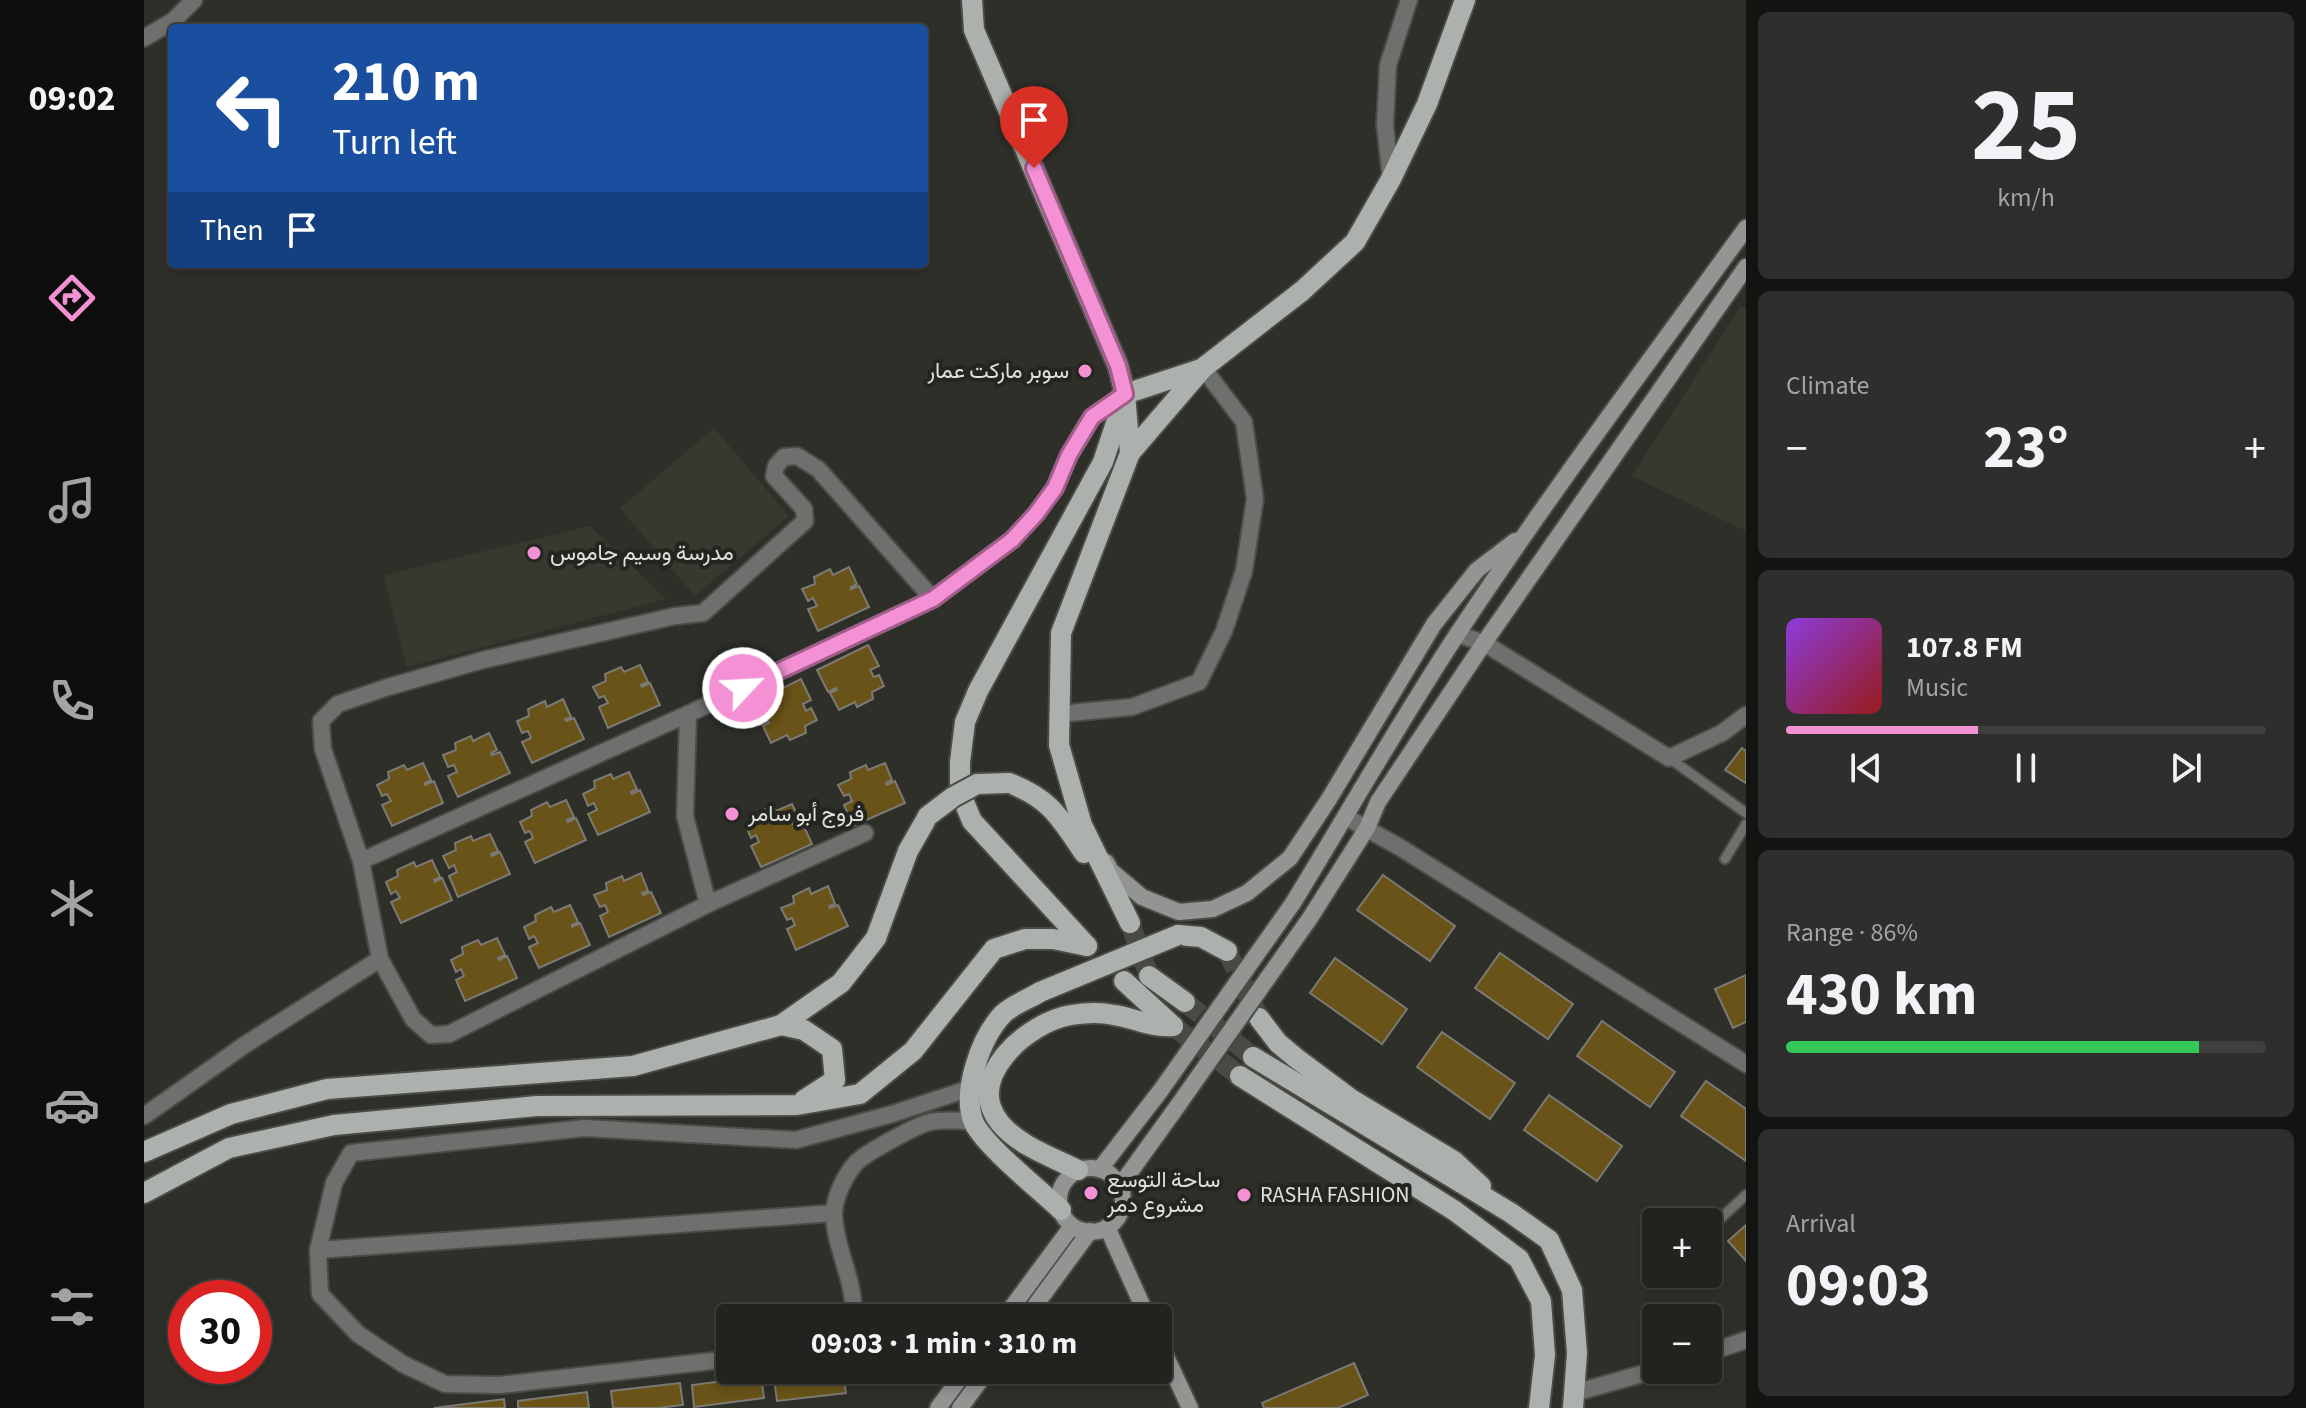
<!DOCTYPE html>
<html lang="en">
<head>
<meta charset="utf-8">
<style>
  :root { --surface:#22231f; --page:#2e2f2c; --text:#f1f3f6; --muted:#a2a4a4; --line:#3f403d; --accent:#f491d4 }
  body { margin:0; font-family:"Source Sans 3",Vazirmatn,sans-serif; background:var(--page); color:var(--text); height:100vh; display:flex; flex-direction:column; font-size:30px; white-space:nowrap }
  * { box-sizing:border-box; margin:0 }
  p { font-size:26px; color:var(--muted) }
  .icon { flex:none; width:44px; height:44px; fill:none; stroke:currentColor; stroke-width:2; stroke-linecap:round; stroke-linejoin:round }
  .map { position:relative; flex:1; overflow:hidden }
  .side { display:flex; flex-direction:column; gap:12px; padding:12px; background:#131311; width:560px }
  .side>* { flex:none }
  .guide { position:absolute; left:24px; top:24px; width:760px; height:244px; border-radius:8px; box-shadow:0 4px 12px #0003,0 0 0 2px var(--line); background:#1a4fa0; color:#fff; overflow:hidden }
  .controls { position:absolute; left:1498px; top:1208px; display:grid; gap:16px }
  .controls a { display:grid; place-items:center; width:80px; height:80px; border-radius:8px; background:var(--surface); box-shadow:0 4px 12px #0003,0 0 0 2px var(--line); font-size:40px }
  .speed { position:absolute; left:24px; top:1280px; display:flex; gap:16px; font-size:40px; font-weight:700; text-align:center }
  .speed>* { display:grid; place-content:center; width:104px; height:104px; border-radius:50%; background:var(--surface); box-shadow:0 4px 12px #0003,0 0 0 2px var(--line); line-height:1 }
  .speed .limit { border:12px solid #d22; background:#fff; color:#111 }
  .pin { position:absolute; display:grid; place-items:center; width:68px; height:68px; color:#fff; margin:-82px -34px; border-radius:50% 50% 50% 0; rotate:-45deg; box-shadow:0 0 8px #0007 }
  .pin .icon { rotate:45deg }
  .me { position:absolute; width:88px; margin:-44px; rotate:65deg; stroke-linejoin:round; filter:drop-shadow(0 0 6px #0008) }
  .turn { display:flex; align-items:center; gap:28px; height:168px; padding:0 32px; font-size:36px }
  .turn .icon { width:104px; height:104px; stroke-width:2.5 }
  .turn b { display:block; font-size:56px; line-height:68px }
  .then { display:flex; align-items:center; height:76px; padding:0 32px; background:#0003; gap:16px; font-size:30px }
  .big { font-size:60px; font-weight:700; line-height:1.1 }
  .side .card { flex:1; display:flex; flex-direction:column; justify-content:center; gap:12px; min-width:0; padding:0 28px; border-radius:12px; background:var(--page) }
  .side .dial { align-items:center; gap:0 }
  .dial b { font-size:104px; line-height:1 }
  .song { display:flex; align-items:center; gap:24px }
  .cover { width:96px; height:96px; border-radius:12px; background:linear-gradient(135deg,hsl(270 70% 55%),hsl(0 70% 35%)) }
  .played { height:8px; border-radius:4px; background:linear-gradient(90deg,var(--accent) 40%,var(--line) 40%) }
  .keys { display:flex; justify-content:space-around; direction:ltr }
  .heat { display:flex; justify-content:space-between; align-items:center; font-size:44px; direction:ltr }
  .charge { height:12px; border-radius:6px; background:linear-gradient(90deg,#34c759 86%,var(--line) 0) }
  .trip { position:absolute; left:572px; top:1304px; width:456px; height:80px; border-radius:8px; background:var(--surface); box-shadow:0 4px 12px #0003,0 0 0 2px var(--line); font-weight:700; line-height:80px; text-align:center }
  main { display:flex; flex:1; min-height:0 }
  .tabs { display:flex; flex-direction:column; width:144px; justify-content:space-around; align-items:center; background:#0e0e0c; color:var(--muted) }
  .tabs .icon { width:56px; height:56px }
  .tabs .selected { color:var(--accent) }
  .tabs b { font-size:36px; color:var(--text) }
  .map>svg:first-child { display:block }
</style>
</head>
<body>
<main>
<nav class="tabs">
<b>09:02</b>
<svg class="icon selected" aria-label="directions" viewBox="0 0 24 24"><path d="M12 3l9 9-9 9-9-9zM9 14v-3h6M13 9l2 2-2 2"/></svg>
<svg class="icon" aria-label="music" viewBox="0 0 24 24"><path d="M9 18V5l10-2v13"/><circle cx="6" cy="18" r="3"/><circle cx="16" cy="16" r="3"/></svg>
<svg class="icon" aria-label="phone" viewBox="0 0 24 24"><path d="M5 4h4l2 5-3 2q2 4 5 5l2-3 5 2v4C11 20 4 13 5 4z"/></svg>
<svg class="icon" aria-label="climate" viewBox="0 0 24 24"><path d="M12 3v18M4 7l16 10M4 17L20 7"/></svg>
<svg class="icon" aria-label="car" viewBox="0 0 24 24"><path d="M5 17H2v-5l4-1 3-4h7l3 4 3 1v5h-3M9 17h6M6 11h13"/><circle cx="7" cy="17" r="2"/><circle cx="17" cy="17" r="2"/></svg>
<svg class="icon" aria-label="filters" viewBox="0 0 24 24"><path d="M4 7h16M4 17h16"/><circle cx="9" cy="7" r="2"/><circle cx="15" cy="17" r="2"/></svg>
</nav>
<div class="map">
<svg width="1602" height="1408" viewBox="0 0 1602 1408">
  <rect width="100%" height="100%" fill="#2e2f29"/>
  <g fill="#37392e">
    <path d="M1597 306 1602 308V531L1488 476Z"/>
    <path d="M570 428 645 516 551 596 476 508Z"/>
    <path d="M446 526 522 599 263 667 240 575Z"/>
  </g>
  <g fill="#695318" stroke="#7c7a74" stroke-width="2">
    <path d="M705 567 713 584 707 587V589L715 586 725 607 674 631 664 609 673 606 669 598 664 601 658 589 671 584 670 577 686 569 689 575Z"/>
    <path d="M724 645 735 666 726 670 730 677 735 675 740 686 728 692 729 699 713 707 711 702 695 710 686 693 693 690 692 688 684 692 673 670Z"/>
    <path d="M496 665 504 682 497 685 498 687 506 683 516 705 464 728 455 707 464 703 460 696 455 698 449 687 462 681 461 674 477 667 480 672Z"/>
    <path d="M657 679 667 700 659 704 662 711 667 708 673 720 661 726 662 733 646 740 643 735 627 743 619 726 625 723 624 721 616 725 606 704Z"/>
    <path d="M419 699 427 717 421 719 422 721 430 718 440 739 388 763 378 742 387 738 384 731 378 733 373 721 385 716 384 709 401 701 403 707Z"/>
    <path d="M345 733 353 750 347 753 348 755 356 752 366 773 314 797 304 776 313 772 310 765 304 767 299 755 312 750 311 743 327 736 329 741Z"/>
    <path d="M1598 748 1602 751V783L1581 770Z"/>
    <path d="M279 763 287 780 281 783V785L290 781 299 803 248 826 238 805 247 801 243 794 238 796 233 785 245 779 244 772 260 765 263 770Z"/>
    <path d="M741 763 748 780 742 783 743 785 751 781 761 803 709 826 700 805 708 801 705 794 700 796 694 785 707 779 706 772 722 765 724 770Z"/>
    <path d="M485 772 493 789 487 792 488 794 496 790 506 812 454 835 444 814 453 810 450 803 444 806 439 794 451 788 450 781 467 774 469 779Z"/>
    <path d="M422 800 430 817 423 820 424 822 432 818 442 840 391 863 381 842 389 838 386 831 381 833 376 822 388 816 387 810 403 802 406 807Z"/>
    <path d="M648 804 656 821 649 824 650 826 658 822 668 844 617 867 607 846 615 842 612 835 607 838 602 826 614 820 613 813 629 806 632 811Z"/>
    <path d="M346 834 354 851 347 854 348 856 356 852 366 874 314 897 305 876 313 872 310 865 305 868 299 856 312 850 311 843 327 836 329 841Z"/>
    <path d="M288 860 296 877 290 880 291 882 298 878 308 900 257 923 247 902 256 898 252 891 247 894 242 882 254 876 253 870 270 862 272 867Z"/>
    <path d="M497 873 504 891 498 893 499 895 507 892 517 913 465 937 456 916 464 912 461 905 456 907 450 895 463 890 462 883 478 876 480 881Z"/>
    <path d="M1239 875 1311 926 1286 961 1213 910Z"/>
    <path d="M684 886 691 904 685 906 686 908 694 905 704 926 652 950 643 929 651 925 648 918 643 920 637 908 650 903 649 896 665 888 667 894Z"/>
    <path d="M426 905 434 922 428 925V927L436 923 446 945 395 968 385 947 394 943 390 936 385 939 380 927 392 921 391 915 407 907 410 912Z"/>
    <path d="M353 938 361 955 354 958 355 960 363 956 373 978 321 1001 312 980 320 976 317 969 312 972 307 960 319 954 318 947 334 940 337 945Z"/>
    <path d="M1356 953 1429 1004 1404 1039 1331 988Z"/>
    <path d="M1191 958 1263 1009 1238 1044 1166 993Z"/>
    <path d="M1602 975V1022L1589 1028 1571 989Z"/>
    <path d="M1458 1021 1531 1072 1506 1107 1433 1056Z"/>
    <path d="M1298 1032 1371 1083 1346 1119 1273 1067Z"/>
    <path d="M1562 1081 1602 1109V1161L1537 1116Z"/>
    <path d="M1405 1095 1478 1146 1453 1181 1380 1130Z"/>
    <path d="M1602 1225V1261L1584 1241Z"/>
    <path d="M1210 1363 1224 1395 1194 1408H1120L1118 1403Z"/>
    <path d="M699 1371 702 1393 633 1401 630 1379Z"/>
    <path d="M617 1376 620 1398 550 1407 548 1385Z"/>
    <path d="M536 1383 539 1405 514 1408H469L467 1391Z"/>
    <path d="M443 1392 445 1408H374V1401Z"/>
    <path d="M360 1399 361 1408H290Z"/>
  </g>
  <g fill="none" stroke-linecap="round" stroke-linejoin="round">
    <g stroke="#494a44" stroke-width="20" stroke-dasharray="20 10" stroke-linecap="butt">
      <path d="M986 923 1005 976"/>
      <path d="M1083 951 1115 1018"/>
      <path d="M1041 1002 1109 1057"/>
      <path d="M1029 1026 1096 1076"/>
    </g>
    <defs>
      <g id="lane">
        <path d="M1525 758 1602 813"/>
        <path d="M1581 859 1602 824"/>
        <path d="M1564 1230 1602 1195"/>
        <path d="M1539 1274 1542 1279"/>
      </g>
      <g id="street">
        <path d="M0 38 29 21 50 0"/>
        <path d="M1247 179 1241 125 1244 65 1265 0"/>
        <path d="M1313 634 1340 643 1525 758 1578 733 1602 715"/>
        <path d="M544 714 541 816 564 904"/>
        <path d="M915 714 988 707 1055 682 1080 631 1100 571 1111 499 1100 422 1059 368"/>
        <path d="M1202 817 1257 848 1602 1064"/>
        <path d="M721 833 564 904 305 1034 287 1035 269 1019 236 959 217 861 179 749 177 721 194 704 244 687 339 660 531 616 559 613 661 521 660 509 630 476 632 466 640 457 653 456 674 469 789 599"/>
        <path d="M217 861 544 714 789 599 868 540 892 514 911 488 925 455 948 417 981 394"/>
        <path d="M0 1116 102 1044 236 959"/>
        <path d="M174 1250 690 1213"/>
        <path d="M709 1318C713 1284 691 1250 690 1215 690 1198 700 1177 711 1164 719 1154 773 1125 786 1122 799 1119 816 1121 829 1121"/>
        <path d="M1564 1353 1602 1340"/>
        <path d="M586 1359 356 1385 301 1384 259 1364 214 1334 176 1294 174 1250 190 1183 207 1153 441 1128 652 1140 748 1114 824 1089"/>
        <path d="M1430 1393 1512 1370"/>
      </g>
      <g id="secondary">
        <path d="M962 862 967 871 998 897 1035 912 1069 909 1103 893 1146 858 1185 799 1290 624 1333 570 1371 541"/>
        <path d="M1149 903C1204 813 1256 721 1314 633 1405 495 1505 362 1602 228"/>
        <path d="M1166 918 1223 828 1234 802 1340 643 1602 267"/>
        <circle cx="947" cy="1200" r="32"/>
        <path d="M956 1169 1017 1090"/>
        <path d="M976 1186 1035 1104"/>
        <path d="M963 1227 1004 1318"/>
        <path d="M860 1318 928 1226"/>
        <path d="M882 1318 946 1231"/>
        <path d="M1014 1339 1046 1408"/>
        <path d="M794 1408 822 1370"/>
        <path d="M816 1408 844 1370"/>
      </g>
      <g id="primary">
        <path d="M828 0 830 30 974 366 981 394 986 453 917 633 915 745 938 825 986 923"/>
        <path d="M981 394 1057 369"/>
        <path d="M986 453 1059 368 1158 291 1211 242 1247 179 1283 104 1321 0"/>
        <path d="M865 783C907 799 916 818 940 853"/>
        <path d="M1034 935 1057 937 1083 951"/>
        <path d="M943 946 828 821 816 792V762L821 722 834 691 959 462 979 402"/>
        <path d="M1005 976 1041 1002"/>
        <path d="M980 981 1029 1026"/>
        <path d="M896 992C885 999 868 1005 859 1014 837 1037 817 1092 830 1123 841 1146 896 1190 917 1210"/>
        <path d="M1115 1018 1134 1043 1152 1058 1207 1099 1310 1161 1337 1186"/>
        <path d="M637 1025 660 1030 688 1049 691 1080 660 1100"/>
        <path d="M1109 1057 1367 1213 1405 1240 1428 1290 1433 1353 1429 1408"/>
        <path d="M1096 1076 1311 1211 1375 1259 1397 1301 1401 1355 1395 1408"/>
        <path d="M0 1152 87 1114 183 1089 489 1066 637 1025 697 983 732 938 764 851 784 816"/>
        <path d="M934 1170C908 1157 875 1146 856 1123 819 1078 884 1022 927 1015 939 1013 957 1012 970 1015 991 1018 1007 1028 1029 1026"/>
        <path d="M0 1193 85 1148 190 1125 393 1106 653 1105 716 1094 769 1051 850 949 881 939H909L943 946"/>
      </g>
    </defs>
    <use href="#lane" stroke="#4a4b46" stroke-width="13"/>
    <use href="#street" stroke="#4a4b46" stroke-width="20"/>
    <use href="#secondary" stroke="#4a4b46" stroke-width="20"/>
    <use href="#primary" stroke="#4a4b46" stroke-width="24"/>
    <use href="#lane" stroke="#6e706e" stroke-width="9"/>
    <use href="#street" stroke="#6e706e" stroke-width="16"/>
    <use href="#secondary" stroke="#929591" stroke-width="16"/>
    <use href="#primary" stroke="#adb1ad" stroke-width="20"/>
    <defs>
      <g id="secondary-bridge">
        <path d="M1017 1090 1149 903"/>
        <path d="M1035 1104 1166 918"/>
      </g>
      <g id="primary-bridge">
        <path d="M784 816 809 797 833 784 865 783"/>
        <path d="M896 992 1034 935"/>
      </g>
    </defs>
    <use href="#secondary-bridge" stroke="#4a4b46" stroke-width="20" stroke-linecap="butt"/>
    <use href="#primary-bridge" stroke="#4a4b46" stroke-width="24" stroke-linecap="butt"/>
    <use href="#secondary-bridge" stroke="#929591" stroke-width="16"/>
    <use href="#primary-bridge" stroke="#adb1ad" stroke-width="20"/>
  </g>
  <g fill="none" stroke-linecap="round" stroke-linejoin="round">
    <defs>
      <path id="route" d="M599 688 789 599 868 540 892 514 911 488 925 455 948 417 981 394 974 366 890 168"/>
    </defs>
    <use href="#route" stroke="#9f5e8a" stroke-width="20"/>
    <use href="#route" stroke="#f491d4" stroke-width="14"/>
  </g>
  <g fill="#f491d4" stroke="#242520" stroke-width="3">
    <circle cx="941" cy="371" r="8"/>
    <circle cx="390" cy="553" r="8"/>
    <circle cx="588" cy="814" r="8"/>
    <circle cx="947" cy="1193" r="8"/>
    <circle cx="1100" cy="1195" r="8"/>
  </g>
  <g text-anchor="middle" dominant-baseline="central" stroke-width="8" stroke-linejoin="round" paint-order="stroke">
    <g font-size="22" fill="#e0e1dd" stroke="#242520" text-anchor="start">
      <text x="925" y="371" text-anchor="end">سوبر ماركت عمار</text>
      <text x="406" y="553">مدرسة وسيم جاموس</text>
      <text x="604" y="814">فروج أبو سامر</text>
      <text x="963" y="1180">ساحة التوسع<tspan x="963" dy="25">مشروع دمر</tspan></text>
      <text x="1116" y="1195">RASHA FASHION</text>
    </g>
  </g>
</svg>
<div class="controls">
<a>+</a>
<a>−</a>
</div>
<div class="speed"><div class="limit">30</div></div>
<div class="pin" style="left:890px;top:168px;background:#d93025"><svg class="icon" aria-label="arrive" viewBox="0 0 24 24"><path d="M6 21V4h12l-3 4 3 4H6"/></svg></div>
<svg class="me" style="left:599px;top:688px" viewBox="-20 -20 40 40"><circle r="17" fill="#f491d4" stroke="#fff" stroke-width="3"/><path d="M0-11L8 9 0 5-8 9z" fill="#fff"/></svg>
<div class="trip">09:03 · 1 min · 310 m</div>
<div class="guide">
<div class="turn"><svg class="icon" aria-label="left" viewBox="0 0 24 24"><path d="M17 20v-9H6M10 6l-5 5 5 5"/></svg><div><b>210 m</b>Turn left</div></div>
<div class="then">Then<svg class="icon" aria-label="arrive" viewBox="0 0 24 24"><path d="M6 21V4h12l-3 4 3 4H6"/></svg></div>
</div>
</div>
<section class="side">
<div class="card dial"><b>25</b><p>km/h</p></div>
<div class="card"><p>Climate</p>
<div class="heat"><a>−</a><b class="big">23°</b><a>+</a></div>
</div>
<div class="card">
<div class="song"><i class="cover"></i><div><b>107.8 FM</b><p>Music</p></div></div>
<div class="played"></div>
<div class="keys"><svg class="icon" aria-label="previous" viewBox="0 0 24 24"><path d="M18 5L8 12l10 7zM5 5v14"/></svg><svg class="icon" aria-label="pause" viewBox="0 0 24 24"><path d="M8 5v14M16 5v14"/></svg><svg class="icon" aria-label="next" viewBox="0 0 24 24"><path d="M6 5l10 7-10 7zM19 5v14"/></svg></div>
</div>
<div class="card"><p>Range · 86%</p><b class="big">430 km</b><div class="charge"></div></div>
<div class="card"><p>Arrival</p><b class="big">09:03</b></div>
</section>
</main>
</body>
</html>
